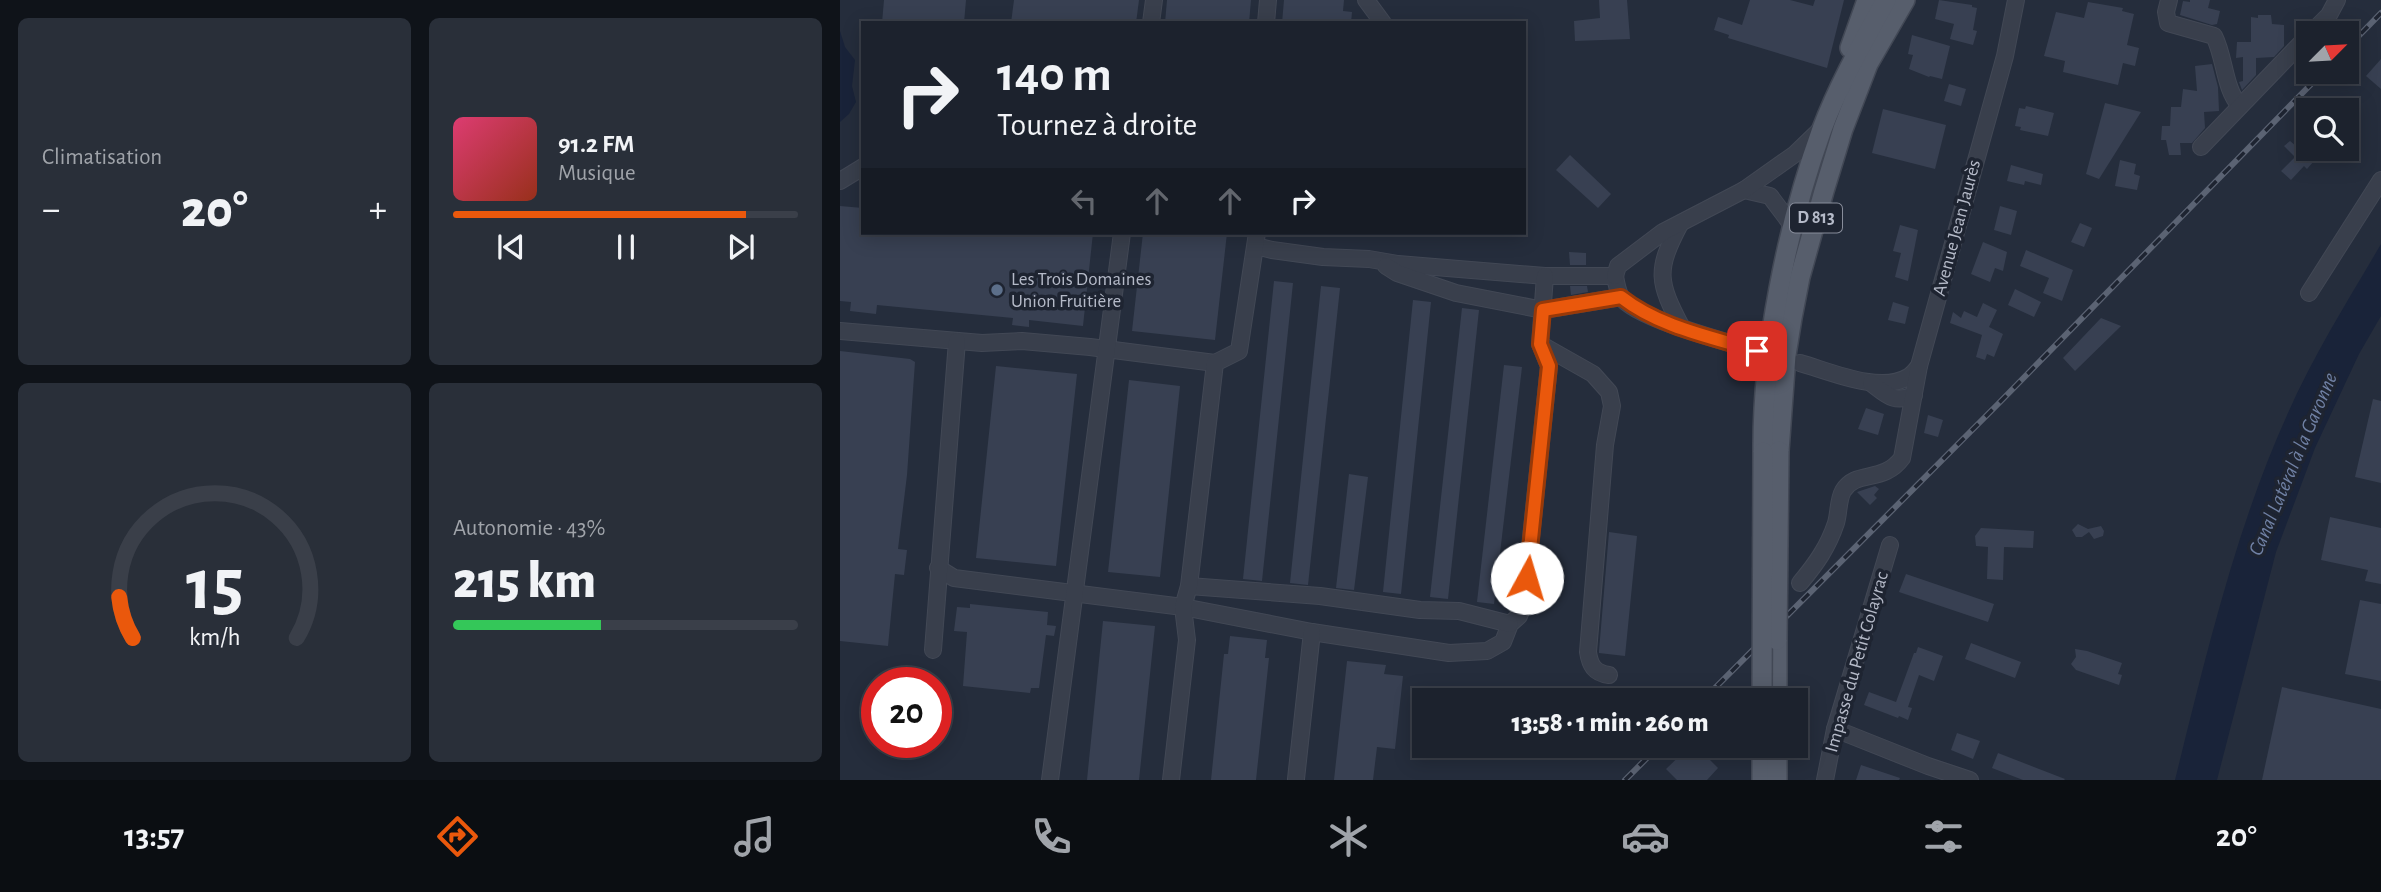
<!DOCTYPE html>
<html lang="fr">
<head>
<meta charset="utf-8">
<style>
  :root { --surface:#1c222d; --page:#292f39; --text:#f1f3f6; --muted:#a0a4aa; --line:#3a3f49; --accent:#ea580c }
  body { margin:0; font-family:"Alegreya Sans",sans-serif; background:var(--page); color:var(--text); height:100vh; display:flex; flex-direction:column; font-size:26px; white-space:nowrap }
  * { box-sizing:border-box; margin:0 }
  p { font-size:23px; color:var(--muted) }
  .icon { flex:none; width:38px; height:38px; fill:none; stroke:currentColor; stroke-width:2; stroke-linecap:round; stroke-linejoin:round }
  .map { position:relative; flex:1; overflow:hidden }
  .panel { display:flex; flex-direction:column; gap:18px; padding:18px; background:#0f1319; width:840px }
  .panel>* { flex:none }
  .banner { position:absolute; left:21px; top:21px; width:665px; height:214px; border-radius:0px; box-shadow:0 4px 18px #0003,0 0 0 2px var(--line); background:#1c222d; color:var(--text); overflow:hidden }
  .needle { width:46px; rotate:66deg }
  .fabs { position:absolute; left:1456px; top:21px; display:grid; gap:14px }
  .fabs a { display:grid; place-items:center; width:63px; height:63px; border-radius:0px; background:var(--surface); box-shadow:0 4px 18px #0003,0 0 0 2px var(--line); font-size:35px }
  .speed { position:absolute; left:21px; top:667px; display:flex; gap:14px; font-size:35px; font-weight:700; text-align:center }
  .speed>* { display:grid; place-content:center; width:91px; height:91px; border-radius:50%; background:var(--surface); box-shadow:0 4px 18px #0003,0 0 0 2px var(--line); line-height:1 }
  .speed .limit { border:10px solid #d22; background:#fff; color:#111 }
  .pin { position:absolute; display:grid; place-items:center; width:60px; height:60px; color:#fff; margin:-30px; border-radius:14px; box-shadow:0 4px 10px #0006 }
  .me { position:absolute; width:77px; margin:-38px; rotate:6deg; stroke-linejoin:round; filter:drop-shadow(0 0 5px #0008) }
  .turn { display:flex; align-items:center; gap:24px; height:147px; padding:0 21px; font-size:32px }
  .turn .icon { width:91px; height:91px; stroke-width:2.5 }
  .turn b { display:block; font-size:49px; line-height:60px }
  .lanes { display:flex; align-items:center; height:66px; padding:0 21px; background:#0003; justify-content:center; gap:35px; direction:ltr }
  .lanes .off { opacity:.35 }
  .big { font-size:52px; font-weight:800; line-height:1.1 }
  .panel .card { flex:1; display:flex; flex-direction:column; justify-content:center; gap:10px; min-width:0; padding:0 24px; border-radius:10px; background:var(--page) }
  .panel .dial { align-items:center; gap:0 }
  .dial svg { height:182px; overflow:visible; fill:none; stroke:var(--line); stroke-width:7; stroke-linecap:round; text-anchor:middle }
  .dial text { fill:var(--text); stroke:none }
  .song { display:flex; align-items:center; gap:21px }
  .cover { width:84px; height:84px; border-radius:10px; background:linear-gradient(135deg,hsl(340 70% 55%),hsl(10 70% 35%)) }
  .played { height:7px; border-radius:4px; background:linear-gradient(90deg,var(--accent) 85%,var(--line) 85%) }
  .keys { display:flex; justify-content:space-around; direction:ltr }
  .heat { display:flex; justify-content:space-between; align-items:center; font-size:38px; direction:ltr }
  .charge { height:10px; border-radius:5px; background:linear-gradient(90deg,#34c759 43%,var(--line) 0) }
  .panel .tiles { flex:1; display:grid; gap:18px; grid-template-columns:repeat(2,1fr) }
  .trip { position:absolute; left:572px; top:688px; width:396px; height:70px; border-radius:0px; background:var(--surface); box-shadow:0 4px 18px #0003,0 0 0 2px var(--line); font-weight:800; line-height:70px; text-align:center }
  .menu { display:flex; height:112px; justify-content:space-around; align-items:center; background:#0b0e12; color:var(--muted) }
  .menu .icon { width:49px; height:49px }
  .menu .current { color:var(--accent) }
  .menu b { font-size:32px; color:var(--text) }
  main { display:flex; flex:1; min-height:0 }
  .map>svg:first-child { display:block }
</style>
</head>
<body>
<main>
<section class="panel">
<div class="tiles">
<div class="card"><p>Climatisation</p>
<div class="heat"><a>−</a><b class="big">20°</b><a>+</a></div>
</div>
<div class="card">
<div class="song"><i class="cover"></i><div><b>91.2 FM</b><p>Musique</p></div></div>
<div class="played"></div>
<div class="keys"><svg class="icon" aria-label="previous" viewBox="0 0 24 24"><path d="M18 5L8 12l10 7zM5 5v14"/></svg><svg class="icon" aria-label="pause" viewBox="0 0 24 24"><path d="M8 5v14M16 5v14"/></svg><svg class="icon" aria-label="next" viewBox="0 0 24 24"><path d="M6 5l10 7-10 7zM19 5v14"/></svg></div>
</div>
<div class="card dial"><svg viewBox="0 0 100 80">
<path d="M14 69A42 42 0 1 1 86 69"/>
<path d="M14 69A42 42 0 0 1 8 51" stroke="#ea580c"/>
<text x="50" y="56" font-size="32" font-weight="700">15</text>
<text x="50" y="72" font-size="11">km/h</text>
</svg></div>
<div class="card"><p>Autonomie · 43%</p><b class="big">215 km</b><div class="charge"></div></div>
</div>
</section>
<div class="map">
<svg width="1541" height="780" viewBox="0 0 1541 780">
  <rect width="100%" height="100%" fill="#252d3c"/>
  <g fill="#192339">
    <path d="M0 31 5 47 15 60 12 86 16 102 9 114 0 122Z"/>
    <path d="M1541 244V316L1519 354 1475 448 1436 552 1377 780H1335C1365 659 1396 527 1448 413 1474 354 1509 299 1541 244Z"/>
  </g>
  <g fill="#384052">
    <path d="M44 0H126L124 23H42Z"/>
    <path d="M174 0H299L296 23H171Z"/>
    <path d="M327 0H411L409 23H325Z"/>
    <path d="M444 0H504L503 11 512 12 511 23H442Z"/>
    <path d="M759 0H787L790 39 735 41 734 21 760 18Z"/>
    <path d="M910 0H950L973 6 975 0H1004L987 68 888 38 889 35 874 30 878 17 902 25Z"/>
    <path d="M1099 0 1132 5V7L1137 8 1133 30 1137 31 1133 45 1110 39 1114 24 1095 19Z"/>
    <path d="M1350 0H1370L1368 8 1380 11 1377 24 1372 25 1340 15 1343 1 1350 2Z"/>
    <path d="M1248 2 1283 8 1282 11 1294 14 1287 45 1299 48 1295 66 1283 63 1278 85 1223 72 1225 61 1204 56 1216 12 1244 18Z"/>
    <path d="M1418 15H1431L1432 24 1444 25V46L1434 57 1416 58V75L1402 90 1399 82 1403 81V57L1396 58 1397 42H1411V17L1418 18Z"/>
    <path d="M1072 35 1110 46 1102 79 1090 76 1089 77 1069 69 1073 55 1068 54Z"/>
    <path d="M1541 59V89L1526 76Z"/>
    <path d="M1372 64 1378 87 1379 111 1364 112 1365 128 1352 143H1340L1341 155H1329L1326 140H1321L1322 126H1330L1331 107H1341L1343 89 1357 91 1355 66Z"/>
    <path d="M1109 84 1126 89 1121 106 1104 101Z"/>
    <path d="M1265 103 1301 112 1259 179 1246 174Z"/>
    <path d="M1186 106 1214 113 1208 136 1180 130 1181 127 1175 126 1179 108 1185 109Z"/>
    <path d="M1043 109 1106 125 1095 169 1032 153Z"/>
    <path d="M1450 141 1474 161 1467 169 1464 166 1451 180 1441 171 1455 157 1444 146Z"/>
    <path d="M730 155 771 194 758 208 716 170Z"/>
    <path d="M1280 160 1296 164 1294 174 1300 176 1297 190 1275 186Z"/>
    <path d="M1171 165 1203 174 1201 185 1185 181 1184 185 1167 181Z"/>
    <path d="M0 206 23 208V233H253L243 326 189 320V327L172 325 173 318 37 305 36 314 10 311 11 302 0 301Z"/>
    <path d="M1160 206 1177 211 1171 235 1154 230Z"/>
    <path d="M1240 223 1252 228 1244 247 1231 242Z"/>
    <path d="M1060 225 1078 230 1068 281 1055 277 1061 253 1053 251Z"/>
    <path d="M303 233H387L375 340 292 331Z"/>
    <path d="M1143 242 1167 252 1163 271 1155 268 1150 282 1131 274Z"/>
    <path d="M1186 250 1233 270 1222 301 1203 293 1209 278 1180 266Z"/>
    <path d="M729 252 746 253V265H730Z"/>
    <path d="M434 281 453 283 422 581 403 579Z"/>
    <path d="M481 286 500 288 468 585 450 583Z"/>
    <path d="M730 286H747L748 292 731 295Z"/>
    <path d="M1175 289 1201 302 1194 317 1168 305Z"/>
    <path d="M573 300 591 302 561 594 543 592Z"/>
    <path d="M1053 302 1069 307 1065 324 1048 320Z"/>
    <path d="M1143 303 1157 310 1149 327 1163 334 1154 357 1147 354 1145 360 1136 357 1142 335 1110 323 1113 312 1121 318 1124 311 1137 317Z"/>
    <path d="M622 308 639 310 608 599 590 597Z"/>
    <path d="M1261 318 1281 326 1235 371 1223 358Z"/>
    <path d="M0 351 70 359 75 362 67 475 58 549 67 550 64 575 55 574 48 646 0 641Z"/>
    <path d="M664 365 682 367 654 604 637 602Z"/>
    <path d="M156 366 237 374 216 566 136 558Z"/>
    <path d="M289 380 340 386 320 577 268 572Z"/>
    <path d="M1533 399 1541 401V483L1515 477Z"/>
    <path d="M1026 408 1044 414 1038 435 1018 429Z"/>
    <path d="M1088 415 1103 420 1098 437 1084 433Z"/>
    <path d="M509 474 528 477 514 590 496 588Z"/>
    <path d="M1035 486 1039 489 1034 495 1037 498 1030 505 1017 492Z"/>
    <path d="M1490 517 1541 528V584L1525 581 1528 570 1481 560Z"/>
    <path d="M1238 524 1248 529 1261 526 1264 531 1263 536 1254 539 1249 532 1242 537H1236L1232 530Z"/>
    <path d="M1141 528 1194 531 1193 548 1164 547 1163 580 1147 579 1148 547 1136 546 1135 536Z"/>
    <path d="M769 532 797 536 785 656 759 653V651Z"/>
    <path d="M1066 574 1154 604 1148 622 1059 592Z"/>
    <path d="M1520 600 1541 604V681L1505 674Z"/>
    <path d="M130 604 208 612 207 625 216 626 214 636 206 635 199 688H191L190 693 123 686 127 632 114 631 117 607 130 608Z"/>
    <path d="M263 621 315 626 299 780H247Z"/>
    <path d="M390 636 427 640 425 658H429L416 780H371L384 654H388Z"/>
    <path d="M1131 643 1181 662 1175 678 1125 659Z"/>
    <path d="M1078 647 1103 656 1094 681 1079 675 1068 707 1072 708 1068 720 1059 716 1058 718 1024 705 1029 692 1056 702 1074 653H1076Z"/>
    <path d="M1235 649 1247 651 1282 663 1278 674 1282 675 1279 685 1236 670 1231 664 1236 657Z"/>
    <path d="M507 661 546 665 544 674 563 676 555 749 537 747 533 780H494Z"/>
    <path d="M1442 687 1541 709V780H1422Z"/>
    <path d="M1117 733 1140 741 1133 759 1111 750Z"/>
    <path d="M850 746H856L878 768 867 780H837L826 769Z"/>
    <path d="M1158 753 1225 779 1224 780H1183L1152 768Z"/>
    <path d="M1021 765 1060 778 1059 780H1016Z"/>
  </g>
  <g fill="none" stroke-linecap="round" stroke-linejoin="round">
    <defs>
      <g id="minor">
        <path d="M526 0 543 23"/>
        <path d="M1329 0 1326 12 1328 23 1374 36C1385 57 1384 89 1400 106"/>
        <path d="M311 23 314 0"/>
        <path d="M426 23 428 0"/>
        <path d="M1471 33 1489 15 1497 0"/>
        <path d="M1361 147 1468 36"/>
        <path d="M0 181 23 167"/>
        <path d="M904 190 930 196 954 228"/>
        <path d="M840 224C815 271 818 282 842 328"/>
        <path d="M416 246 432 250 483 257 529 259 558 264 705 276H775C776 282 778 292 781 297 794 318 890 343 917 351"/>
        <path d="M546 266 557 273 616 293 703 310 781 297"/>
        <path d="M775 276 778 266 823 232 904 190 955 154 982 128"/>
        <path d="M1469 293 1541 180"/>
        <path d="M0 331 142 343 182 341 250 347 375 363"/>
        <path d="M700 344 753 374 769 392 772 406 765 445 748 652C750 665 754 673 769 675"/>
        <path d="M960 363C989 371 1040 394 1068 377 1072 375 1076 370 1079 366"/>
        <path d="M1031 383C1047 395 1054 404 1074 395"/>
        <path d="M98 568 114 578 343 607 472 632 609 653 647 651 663 642 670 624 679 616 684 604 709 366 700 344 705 276"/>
        <path d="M960 583C976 564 988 547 996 523 999 513 998 500 1003 491 1016 469 1043 484 1062 458L1079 366 1165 56 1176 0"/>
        <path d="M349 586 480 596 580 610 619 611 670 624"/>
        <path d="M93 650 117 341"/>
        <path d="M995 729 1088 766 1130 780"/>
        <path d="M456 779 472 632"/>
        <path d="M210 780 282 233"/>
        <path d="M331 780 347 640 343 607 349 586 375 363 399 351 417 233"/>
        <path d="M985 780 995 729 1050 545"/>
      </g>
      <g id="major">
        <path d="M1010 48 1027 0"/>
        <path d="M939 451 946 355 952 318 960 277 984 191 1003 129 1028 64 1065 0"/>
        <path d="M923 452C922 349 947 226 982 129 999 84 1023 42 1046 0"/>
        <path d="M937 700V640"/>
        <path d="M922 746V780"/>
        <path d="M937 780V746"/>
      </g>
    </defs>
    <use href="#minor" stroke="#424855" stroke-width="18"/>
    <use href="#major" stroke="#424855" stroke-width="22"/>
    <use href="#minor" stroke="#393f4c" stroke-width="16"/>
    <use href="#major" stroke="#575e6c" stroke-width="19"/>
    <defs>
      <g id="rail">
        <path d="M1507 48 1541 13"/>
        <path d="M863 700 1158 404 1483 72"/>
        <path d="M785 780 819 746"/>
      </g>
    </defs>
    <use href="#rail" stroke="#5b6373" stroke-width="6"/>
    <use href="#rail" stroke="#1e2431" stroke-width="3.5" stroke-dasharray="10" stroke-linecap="butt"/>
    <defs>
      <g id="major-bridge">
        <path d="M937 640 939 451"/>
        <path d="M922 700 923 452"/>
      </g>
    </defs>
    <use href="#major-bridge" stroke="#424855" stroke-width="22" stroke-linecap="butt"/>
    <use href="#major-bridge" stroke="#575e6c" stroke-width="19"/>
  </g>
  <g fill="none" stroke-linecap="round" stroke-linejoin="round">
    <defs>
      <path id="route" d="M687 578 709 366 700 344 703 310 781 297C819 327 871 337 917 351"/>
    </defs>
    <use href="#route" stroke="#983908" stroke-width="18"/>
    <use href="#route" stroke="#ea580c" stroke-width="12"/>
  </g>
  <circle fill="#5c6f8a" stroke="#1e2431" stroke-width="2.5" cx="157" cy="290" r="7"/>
  <g text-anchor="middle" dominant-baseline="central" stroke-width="7" stroke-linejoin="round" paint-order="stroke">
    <rect fill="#1e2431" stroke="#888d9b" stroke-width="2" x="950" y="203.5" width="52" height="29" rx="5"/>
    <g font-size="18" font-weight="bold" fill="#b5bac8">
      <text x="976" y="218">D 813</text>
    </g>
    <g font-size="19" fill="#b5bac8" stroke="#1e2431">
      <text transform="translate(1117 228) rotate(-75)">Avenue Jean Jaurès</text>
      <text transform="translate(1017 662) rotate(-74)">Impasse du Petit Colayrac</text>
    </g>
    <g font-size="19" fill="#b5bac8" stroke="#1e2431" text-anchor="start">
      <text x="171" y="279">Les Trois Domaines<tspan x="171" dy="22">Union Fruitière</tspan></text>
    </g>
    <g font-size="21" font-style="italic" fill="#7081a4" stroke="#1e2431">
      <text transform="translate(1453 464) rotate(-67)">Canal Latéral à la Garonne</text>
    </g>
  </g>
</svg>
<div class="fabs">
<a><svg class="needle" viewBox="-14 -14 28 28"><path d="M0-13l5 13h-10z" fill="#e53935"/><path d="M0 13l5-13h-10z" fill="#a0a4aa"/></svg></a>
<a><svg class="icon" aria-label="search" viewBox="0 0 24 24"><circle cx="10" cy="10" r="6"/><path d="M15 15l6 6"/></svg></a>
</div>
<div class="speed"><div class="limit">20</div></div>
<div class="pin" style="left:917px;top:351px;background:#d93025"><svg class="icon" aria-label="arrive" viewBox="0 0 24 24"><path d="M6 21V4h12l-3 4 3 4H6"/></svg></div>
<svg class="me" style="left:687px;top:578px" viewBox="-20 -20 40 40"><circle r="19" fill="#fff"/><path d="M0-13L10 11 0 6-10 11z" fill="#ea580c"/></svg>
<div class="trip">13:58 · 1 min · 260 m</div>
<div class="banner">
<div class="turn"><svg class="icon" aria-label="right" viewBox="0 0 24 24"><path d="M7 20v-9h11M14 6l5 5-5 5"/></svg><div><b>140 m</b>Tournez à droite</div></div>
<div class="lanes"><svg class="icon off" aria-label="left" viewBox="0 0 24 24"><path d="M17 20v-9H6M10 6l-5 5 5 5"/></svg><svg class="icon off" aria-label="ahead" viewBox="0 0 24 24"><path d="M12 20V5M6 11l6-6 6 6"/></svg><svg class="icon off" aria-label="ahead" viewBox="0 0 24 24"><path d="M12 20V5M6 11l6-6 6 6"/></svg><svg class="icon" aria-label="right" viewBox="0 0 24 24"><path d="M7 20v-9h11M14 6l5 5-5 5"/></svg></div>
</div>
</div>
</main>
<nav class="menu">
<b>13:57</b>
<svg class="icon current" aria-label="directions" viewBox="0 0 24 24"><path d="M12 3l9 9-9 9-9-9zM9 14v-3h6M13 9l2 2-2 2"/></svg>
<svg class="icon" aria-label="music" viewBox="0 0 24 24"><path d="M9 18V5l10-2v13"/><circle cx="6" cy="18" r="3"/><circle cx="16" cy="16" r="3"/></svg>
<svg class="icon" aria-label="phone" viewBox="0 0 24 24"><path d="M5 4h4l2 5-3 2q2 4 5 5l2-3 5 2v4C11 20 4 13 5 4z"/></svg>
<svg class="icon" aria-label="climate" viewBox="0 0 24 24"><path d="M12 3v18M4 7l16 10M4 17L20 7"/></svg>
<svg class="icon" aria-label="car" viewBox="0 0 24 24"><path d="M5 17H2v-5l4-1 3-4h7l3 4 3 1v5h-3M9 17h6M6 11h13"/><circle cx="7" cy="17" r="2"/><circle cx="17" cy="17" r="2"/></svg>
<svg class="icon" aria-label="filters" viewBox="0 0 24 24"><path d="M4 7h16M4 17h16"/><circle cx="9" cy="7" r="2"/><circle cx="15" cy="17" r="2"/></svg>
<b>20°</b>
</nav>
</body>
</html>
